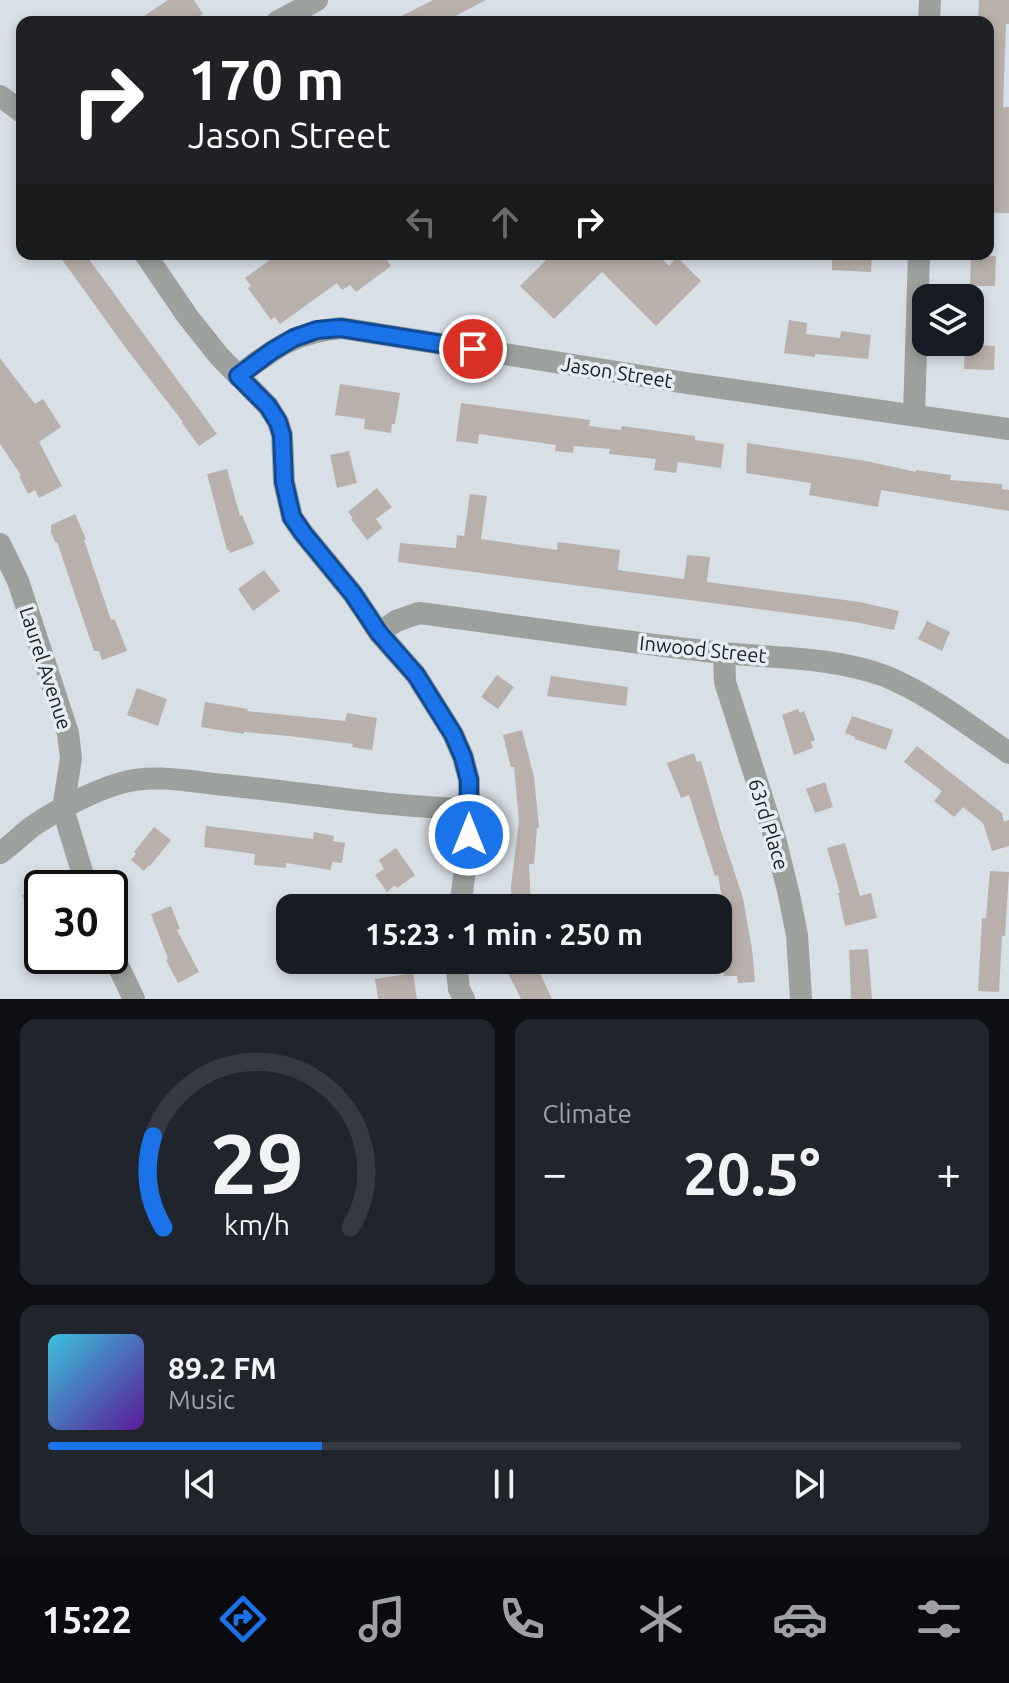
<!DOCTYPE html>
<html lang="en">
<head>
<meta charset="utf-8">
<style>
  :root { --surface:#171b24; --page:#20242c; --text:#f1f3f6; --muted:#9ea1a6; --line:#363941; --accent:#1a73e8 }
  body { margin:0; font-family:Ubuntu,sans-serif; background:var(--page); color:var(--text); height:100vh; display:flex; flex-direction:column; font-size:30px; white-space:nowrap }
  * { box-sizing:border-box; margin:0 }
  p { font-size:26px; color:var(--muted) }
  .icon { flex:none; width:44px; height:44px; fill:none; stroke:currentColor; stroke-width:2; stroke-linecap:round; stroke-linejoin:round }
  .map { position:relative; height:999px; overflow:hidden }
  .details { display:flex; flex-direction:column; gap:20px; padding:20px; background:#0d0f14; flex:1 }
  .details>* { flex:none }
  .guide { position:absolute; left:16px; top:16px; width:978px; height:244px; border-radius:16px; box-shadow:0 4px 12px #0003; background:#202124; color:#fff; overflow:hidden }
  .fabs { position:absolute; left:912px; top:284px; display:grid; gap:16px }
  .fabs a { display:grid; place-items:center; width:72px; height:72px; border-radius:16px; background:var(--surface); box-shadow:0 4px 12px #0003; font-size:40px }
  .speed { position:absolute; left:24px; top:870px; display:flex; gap:16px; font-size:40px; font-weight:700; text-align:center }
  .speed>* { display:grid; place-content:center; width:104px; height:104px; border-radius:50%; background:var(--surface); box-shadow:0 4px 12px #0003; line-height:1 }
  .speed .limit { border:4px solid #111; border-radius:12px; background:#fff; color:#111 }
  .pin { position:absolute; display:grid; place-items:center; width:68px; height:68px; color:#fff; margin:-34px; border:4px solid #fff; border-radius:50%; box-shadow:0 2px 8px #0007 }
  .me { position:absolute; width:88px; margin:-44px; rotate:0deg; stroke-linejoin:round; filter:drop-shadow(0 0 6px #0008) }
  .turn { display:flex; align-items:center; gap:28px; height:168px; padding:0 40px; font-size:36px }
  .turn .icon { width:104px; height:104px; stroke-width:2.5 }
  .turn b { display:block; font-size:56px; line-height:68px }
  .lanes { display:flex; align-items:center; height:76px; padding:0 40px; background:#0003; justify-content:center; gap:40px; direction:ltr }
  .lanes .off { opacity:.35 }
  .big { font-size:60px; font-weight:600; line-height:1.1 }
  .details .widget { flex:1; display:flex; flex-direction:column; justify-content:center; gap:12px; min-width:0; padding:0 28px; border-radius:16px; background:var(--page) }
  .details .dial { align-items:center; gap:0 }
  .dial svg { height:208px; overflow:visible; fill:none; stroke:var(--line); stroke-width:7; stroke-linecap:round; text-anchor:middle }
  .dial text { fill:var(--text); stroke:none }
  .song { display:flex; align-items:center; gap:24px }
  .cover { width:96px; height:96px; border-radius:12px; background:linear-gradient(135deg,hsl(190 70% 55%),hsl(270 70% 35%)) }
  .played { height:8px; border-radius:4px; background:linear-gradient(90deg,var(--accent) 30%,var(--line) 30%) }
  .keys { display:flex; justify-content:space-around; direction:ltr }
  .heat { display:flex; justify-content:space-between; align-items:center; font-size:44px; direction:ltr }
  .details .tiles { flex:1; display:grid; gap:20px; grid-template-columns:1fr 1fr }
  .widget:last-child { grid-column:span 2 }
  .trip { position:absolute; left:276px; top:894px; width:456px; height:80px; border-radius:16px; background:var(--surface); box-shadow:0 4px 12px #0003; font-weight:600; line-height:80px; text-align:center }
  .tab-bar { display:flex; height:128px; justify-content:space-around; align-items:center; background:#090b0e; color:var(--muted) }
  .tab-bar .icon { width:56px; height:56px }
  .tab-bar .on { color:var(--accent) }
  .tab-bar b { font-size:36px; color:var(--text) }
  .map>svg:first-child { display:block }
</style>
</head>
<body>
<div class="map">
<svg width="1009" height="999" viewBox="0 0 1009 999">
  <rect width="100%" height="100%" fill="#d7dfe7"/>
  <g fill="#bab0ab">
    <path d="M168 0H194L203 14 191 22H135Z"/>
    <path d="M433 0H486L444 22H390Z"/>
    <path d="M979 0H1009V24H1006L1003 107H1009V213H988V22H978Z"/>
    <path d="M58 254H85L217 434 199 446 182 423 183 422 128 351Z"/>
    <path d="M278 254H383L391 266 356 292 350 285 342 290 337 283 280 324 275 317 271 320 248 288 251 286 245 278Z"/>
    <path d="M552 254H657L669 266 677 257 701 281 656 326 602 272 554 319 520 286Z"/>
    <path d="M832 254H872L871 272 832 270Z"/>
    <path d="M971 255 996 256 995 286H970Z"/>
    <path d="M789 320 807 323 806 334 840 338 841 331 871 335 868 359 815 354V357L784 353Z"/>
    <path d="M965 344 995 346 994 370 964 369Z"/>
    <path d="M0 358 35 404 43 399 61 427 39 442 62 486 39 498 35 490 28 494 19 476 21 475 0 444Z"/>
    <path d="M340 384 400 393 395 424H392L391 433 364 429 365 419 335 415Z"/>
    <path d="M461 403 590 420 589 426 621 430 622 426 695 436V440L724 444 721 468 678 462 676 473 654 470 656 459 609 454 610 449 574 446 573 453 555 451 556 445 479 434 478 444 456 441Z"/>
    <path d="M747 443 866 461 916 472V470L951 475 950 480 1002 484V489L1009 490V511L881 490 878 507 809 495 811 483 746 473Z"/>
    <path d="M349 451 357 483 337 488 330 455Z"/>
    <path d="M227 469 240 516 242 515 254 544 230 553 229 550H227L207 474Z"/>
    <path d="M377 488 392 507 376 519 382 528 367 540 351 519 353 518 348 512Z"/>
    <path d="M470 494 487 496 481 539 557 550 558 542 620 550 618 570 684 579 687 555 710 557 707 582 860 602 899 611 894 630 855 622 811 616 398 562 400 543 456 548 457 535 464 536Z"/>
    <path d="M75 514 86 539 84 540 111 620 114 619 117 625 127 651 102 660 99 651H94L57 542H55L51 532V525Z"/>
    <path d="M264 570 280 591 253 611 238 589Z"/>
    <path d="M927 621 950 632 942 651 918 639Z"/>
    <path d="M497 675 514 687 498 709 481 697Z"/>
    <path d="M551 676 628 687 626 706 547 696Z"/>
    <path d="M137 688 167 699 158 726 127 715Z"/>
    <path d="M205 702 248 709 247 711 345 721 347 713 377 718 372 750 352 747 353 744 289 736 244 732V734L201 727Z"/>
    <path d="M798 709 800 713 804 711 815 740 811 742 813 748 794 755 782 715Z"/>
    <path d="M852 716 893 730 886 750 855 739V737L845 733Z"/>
    <path d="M522 730 534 777 539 827 537 828 534 864H529L531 908H512L511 886 519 821 514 767H511L503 735Z"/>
    <path d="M917 746 1002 813 1004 822 1009 820V846L992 851 983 823 963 807 954 817 934 801 942 791 904 762Z"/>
    <path d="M694 753 697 762 701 761 720 828 743 898 752 949 755 982 738 983 737 976H724L721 951H731L718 875 715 876 689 795 681 798 667 763Z"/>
    <path d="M825 782 833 807 815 813 806 789Z"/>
    <path d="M206 826 313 839 314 832 334 836 333 841 345 843 342 863 332 862 331 870 286 863V868L254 865 255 854 204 847Z"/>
    <path d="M154 827 171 840 150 866 149 865 144 871 131 860 136 854 134 852Z"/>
    <path d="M845 843 860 896 871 893 877 918 845 926 838 893H840L827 848Z"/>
    <path d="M396 848 415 875 397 888 395 885 387 892 375 875 384 869 379 860Z"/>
    <path d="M990 871 1009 872 1005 936H1002L999 992 978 991 982 918H986Z"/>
    <path d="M42 885V938L22 895Z"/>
    <path d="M171 906 180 929 177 930 199 972 178 983 166 960 168 959 151 914Z"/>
    <path d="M868 949 872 999H851L849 950Z"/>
    <path d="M508 960H534L552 999H521L509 975Z"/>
    <path d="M413 973 417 999H378L375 979Z"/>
  </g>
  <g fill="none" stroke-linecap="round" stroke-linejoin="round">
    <g stroke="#9ca19e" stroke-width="22">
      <path d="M277 22 317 0"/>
      <path d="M929 22 930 0"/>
      <path d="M0 96 22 112"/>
      <path d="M145 254 188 317 219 356 268 406 278 422 282 435 284 482 292 517 303 533 353 594 379 633 416 675 453 734 463 757 469 780V838L460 908"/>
      <path d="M238 376C274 349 294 332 341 328L686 383 1009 429"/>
      <path d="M914 415 919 254"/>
      <path d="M0 544 18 581 68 733 71 758 63 809 87 888"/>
      <path d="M379 633 396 621 419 613C520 626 621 642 722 653 776 658 833 657 885 676 929 694 970 726 1009 753"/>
      <path d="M724 653 725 682 775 838 789 895 797 935 801 999"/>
      <path d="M0 853C12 845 22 834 33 826 58 809 93 791 121 783 154 773 192 782 225 785 306 793 387 807 469 809"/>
      <path d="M110 949 134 999"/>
      <path d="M456 960 459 989 464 999"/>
    </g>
  </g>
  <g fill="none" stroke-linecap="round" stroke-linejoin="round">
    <defs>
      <path id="route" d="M469 835V780L463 757 453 734 416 675 379 633 353 594 303 533 292 517 284 482 282 435 278 422 268 406 238 376 272 351 294 338 317 330 341 328 473 349"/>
    </defs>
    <use href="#route" stroke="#114b97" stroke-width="20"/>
    <use href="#route" stroke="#1a73e8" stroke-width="14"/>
  </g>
  <g text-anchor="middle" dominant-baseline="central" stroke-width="7" stroke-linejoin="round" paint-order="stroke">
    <g font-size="20" fill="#1a1d20" stroke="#e4ecf4">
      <text transform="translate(617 372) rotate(9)">Jason Street</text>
      <text transform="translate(703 649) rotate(6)">Inwood Street</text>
      <text transform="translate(46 668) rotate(72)">Laurel Avenue</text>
      <text transform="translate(769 824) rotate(73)">63rd Place</text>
    </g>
  </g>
</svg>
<div class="fabs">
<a><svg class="icon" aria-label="layers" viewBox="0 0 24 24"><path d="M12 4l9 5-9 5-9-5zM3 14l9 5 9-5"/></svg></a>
</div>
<div class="speed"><div class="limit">30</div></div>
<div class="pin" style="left:473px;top:349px;background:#d93025"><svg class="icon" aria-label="arrive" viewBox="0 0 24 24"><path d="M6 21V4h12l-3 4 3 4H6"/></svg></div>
<svg class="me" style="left:469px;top:835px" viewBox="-20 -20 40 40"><circle r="17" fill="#1a73e8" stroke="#fff" stroke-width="3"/><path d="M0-11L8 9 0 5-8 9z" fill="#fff"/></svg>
<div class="trip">15:23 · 1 min · 250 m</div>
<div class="guide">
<div class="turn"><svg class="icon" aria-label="right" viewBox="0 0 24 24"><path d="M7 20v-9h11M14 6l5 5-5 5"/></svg><div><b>170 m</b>Jason Street</div></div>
<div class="lanes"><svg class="icon off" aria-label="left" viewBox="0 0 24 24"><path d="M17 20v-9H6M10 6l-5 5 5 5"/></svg><svg class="icon off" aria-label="ahead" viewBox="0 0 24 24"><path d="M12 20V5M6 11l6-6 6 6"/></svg><svg class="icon" aria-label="right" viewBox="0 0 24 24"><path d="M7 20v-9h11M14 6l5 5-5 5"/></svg></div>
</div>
</div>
<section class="details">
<div class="tiles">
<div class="widget dial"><svg viewBox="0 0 100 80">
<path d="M14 69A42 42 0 1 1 86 69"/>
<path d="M14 69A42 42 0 0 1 10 34" stroke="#1a73e8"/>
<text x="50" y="56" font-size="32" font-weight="700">29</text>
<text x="50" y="72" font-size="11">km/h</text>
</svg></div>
<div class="widget"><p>Climate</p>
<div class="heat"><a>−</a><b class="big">20.5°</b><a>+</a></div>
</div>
<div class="widget">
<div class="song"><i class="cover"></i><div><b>89.2 FM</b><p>Music</p></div></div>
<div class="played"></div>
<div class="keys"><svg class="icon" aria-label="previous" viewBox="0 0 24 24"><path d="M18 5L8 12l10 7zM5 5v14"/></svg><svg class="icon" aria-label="pause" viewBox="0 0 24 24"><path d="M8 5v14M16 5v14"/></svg><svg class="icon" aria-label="next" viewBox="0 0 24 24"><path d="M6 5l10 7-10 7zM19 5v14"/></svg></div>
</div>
</div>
</section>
<nav class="tab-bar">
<b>15:22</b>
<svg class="icon on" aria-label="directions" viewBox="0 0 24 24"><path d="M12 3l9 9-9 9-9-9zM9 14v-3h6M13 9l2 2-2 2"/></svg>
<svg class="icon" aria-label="music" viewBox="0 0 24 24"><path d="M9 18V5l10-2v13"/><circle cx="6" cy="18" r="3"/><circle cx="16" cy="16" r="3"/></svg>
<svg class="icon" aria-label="phone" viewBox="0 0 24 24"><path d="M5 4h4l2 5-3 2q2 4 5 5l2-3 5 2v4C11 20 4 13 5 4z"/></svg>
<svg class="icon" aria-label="climate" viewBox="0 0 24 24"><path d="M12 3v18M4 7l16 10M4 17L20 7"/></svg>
<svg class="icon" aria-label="car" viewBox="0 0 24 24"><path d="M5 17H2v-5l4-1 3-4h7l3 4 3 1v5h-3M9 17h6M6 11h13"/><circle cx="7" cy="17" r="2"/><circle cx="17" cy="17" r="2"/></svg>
<svg class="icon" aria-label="filters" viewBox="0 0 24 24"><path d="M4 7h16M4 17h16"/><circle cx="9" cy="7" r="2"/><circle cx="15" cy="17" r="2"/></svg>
</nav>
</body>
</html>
